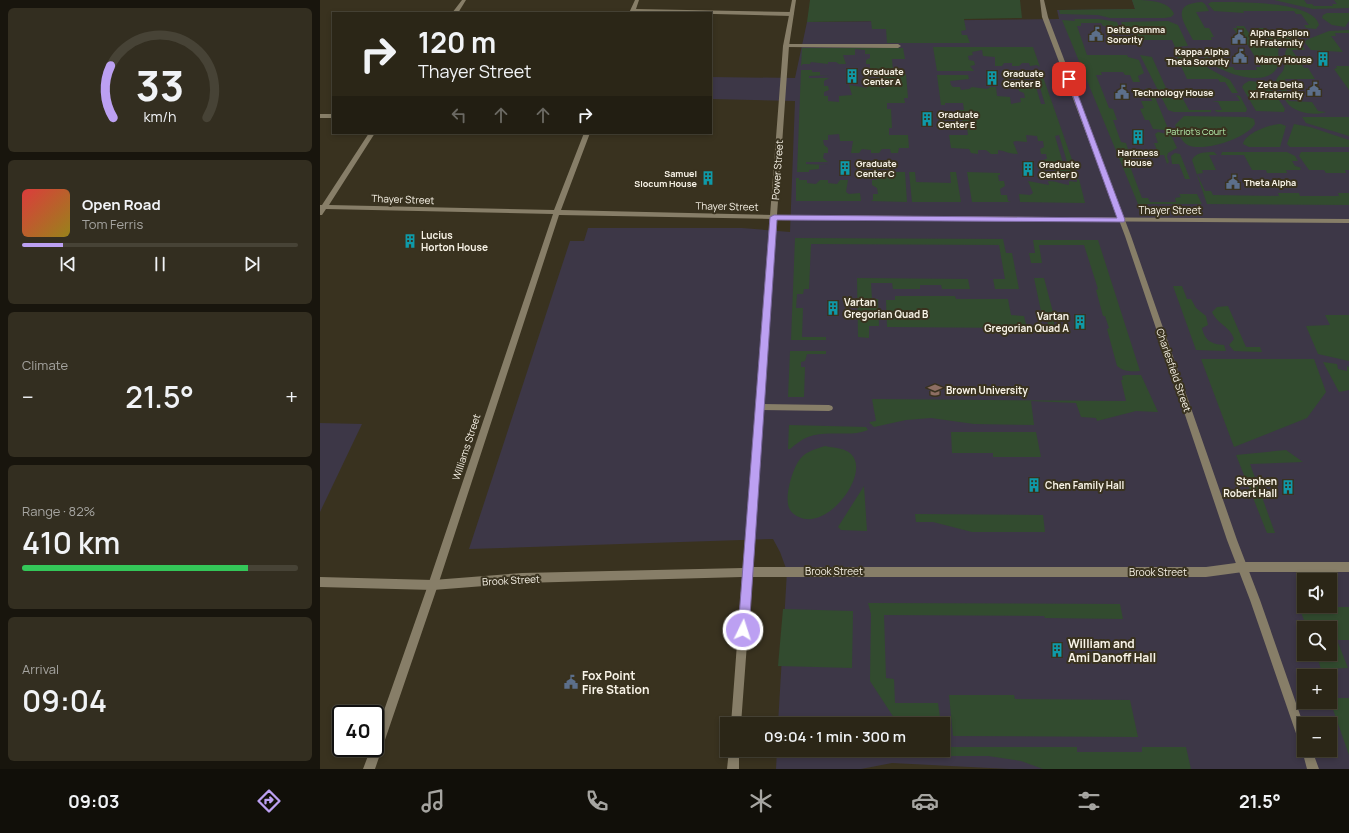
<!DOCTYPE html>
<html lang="en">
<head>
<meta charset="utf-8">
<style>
  :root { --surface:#2b2617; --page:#332e20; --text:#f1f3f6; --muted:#a6a5a1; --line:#474336; --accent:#bca0f2 }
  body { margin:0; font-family:Manrope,sans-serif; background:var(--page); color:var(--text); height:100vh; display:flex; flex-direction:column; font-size:15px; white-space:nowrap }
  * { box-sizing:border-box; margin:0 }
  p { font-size:13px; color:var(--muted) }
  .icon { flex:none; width:22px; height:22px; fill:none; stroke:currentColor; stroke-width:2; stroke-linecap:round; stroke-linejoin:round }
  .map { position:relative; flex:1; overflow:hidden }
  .drawer { display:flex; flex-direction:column; gap:8px; padding:8px; background:#18150d; width:320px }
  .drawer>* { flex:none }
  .top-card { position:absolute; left:12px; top:12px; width:380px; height:122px; border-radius:0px; box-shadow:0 2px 6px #0003,0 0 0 1px var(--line); background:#2b2617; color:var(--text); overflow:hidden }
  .tools { position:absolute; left:977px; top:573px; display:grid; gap:8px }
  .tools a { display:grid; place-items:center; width:40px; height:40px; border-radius:0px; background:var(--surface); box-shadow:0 2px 6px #0003,0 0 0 1px var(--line); font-size:20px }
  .speed { position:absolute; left:12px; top:705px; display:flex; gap:8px; font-size:20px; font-weight:700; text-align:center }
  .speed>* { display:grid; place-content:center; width:52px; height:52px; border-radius:50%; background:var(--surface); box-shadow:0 2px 6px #0003,0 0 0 1px var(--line); line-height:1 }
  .speed .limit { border:2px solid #111; border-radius:6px; background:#fff; color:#111 }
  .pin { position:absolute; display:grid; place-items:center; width:34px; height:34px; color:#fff; margin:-17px; border-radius:8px; box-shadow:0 2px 6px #0006 }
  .me { position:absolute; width:44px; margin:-22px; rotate:4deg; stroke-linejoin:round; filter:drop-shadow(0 0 3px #0008) }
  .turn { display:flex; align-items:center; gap:14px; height:84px; padding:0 20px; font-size:18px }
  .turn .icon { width:52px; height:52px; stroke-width:2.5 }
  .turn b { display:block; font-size:28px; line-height:34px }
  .lanes { display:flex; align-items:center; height:38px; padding:0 20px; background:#0003; justify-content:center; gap:20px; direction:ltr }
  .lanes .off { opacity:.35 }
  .big { font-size:30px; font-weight:600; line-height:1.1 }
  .drawer .widget { flex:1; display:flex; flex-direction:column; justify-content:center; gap:6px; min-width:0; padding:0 14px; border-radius:6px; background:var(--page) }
  .drawer .dial { align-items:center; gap:0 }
  .dial svg { height:104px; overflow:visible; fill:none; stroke:var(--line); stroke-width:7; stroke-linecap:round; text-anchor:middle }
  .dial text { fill:var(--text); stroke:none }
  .song { display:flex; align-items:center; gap:12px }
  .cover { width:48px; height:48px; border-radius:6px; background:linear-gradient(135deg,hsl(0 70% 55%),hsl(50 70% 35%)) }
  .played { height:4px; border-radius:2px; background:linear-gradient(90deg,var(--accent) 15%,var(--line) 15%) }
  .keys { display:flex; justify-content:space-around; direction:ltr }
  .heat { display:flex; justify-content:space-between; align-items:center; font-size:22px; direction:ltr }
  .charge { height:6px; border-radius:3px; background:linear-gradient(90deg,#34c759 82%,var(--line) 0) }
  .trip { position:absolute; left:400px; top:717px; width:230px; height:40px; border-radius:0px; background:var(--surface); box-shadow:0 2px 6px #0003,0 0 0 1px var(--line); font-weight:600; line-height:40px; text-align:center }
  .dock { display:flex; height:64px; justify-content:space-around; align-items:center; background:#110f09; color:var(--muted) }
  .dock .icon { width:28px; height:28px }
  .dock .selected { color:var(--accent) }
  .dock b { font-size:18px; color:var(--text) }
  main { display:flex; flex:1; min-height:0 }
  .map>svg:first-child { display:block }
</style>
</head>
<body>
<main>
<section class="drawer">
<div class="widget dial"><svg viewBox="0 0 100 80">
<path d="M14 69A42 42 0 1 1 86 69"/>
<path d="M14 69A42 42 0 0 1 12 29" stroke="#bca0f2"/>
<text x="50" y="56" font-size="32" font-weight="700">33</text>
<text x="50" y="72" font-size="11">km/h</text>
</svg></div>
<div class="widget">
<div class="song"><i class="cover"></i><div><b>Open Road</b><p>Tom Ferris</p></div></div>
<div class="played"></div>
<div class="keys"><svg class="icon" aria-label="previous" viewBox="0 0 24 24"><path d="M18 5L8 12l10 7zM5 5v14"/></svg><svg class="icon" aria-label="pause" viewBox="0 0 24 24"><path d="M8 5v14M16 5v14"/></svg><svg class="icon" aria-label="next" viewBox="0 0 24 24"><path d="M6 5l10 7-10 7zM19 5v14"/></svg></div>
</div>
<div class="widget"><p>Climate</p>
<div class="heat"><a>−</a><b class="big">21.5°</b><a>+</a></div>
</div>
<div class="widget"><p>Range · 82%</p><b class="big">410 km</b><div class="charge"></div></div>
<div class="widget"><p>Arrival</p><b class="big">09:04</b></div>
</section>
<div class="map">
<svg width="1029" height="769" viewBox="0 0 1029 769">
  <rect width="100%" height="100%" fill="#39321f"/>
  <g fill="#3d3747" fill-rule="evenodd">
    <path d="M812 0H1029V769H689L572 763 541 769H456L457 750H623V724H458L467 571 460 552 453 539 149 549 250 241H264L268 228H422L470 232 475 101 391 99V77L475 78 487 22 739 19 737 10 815 9ZM984 580H1010V606H984ZM984 628H1010V654H984ZM984 676H1010V702H984ZM984 724H1010V750H984Z"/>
    <path d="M0 423 42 424 0 512Z"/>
  </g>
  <g fill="#324b2f">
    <path d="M490 0H700L702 18 644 19 646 30 641 31 642 35H647L650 43H567L566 29H552L551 21 487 22Z"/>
    <path d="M812 0C826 0 849 0 854 14L851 17 845 18H790L778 15 740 14 739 10 815 9Z"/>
    <path d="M954 0H984L987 4H992L994 6H1013L1012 4H1017L1014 0H1029V8L993 9Z"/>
    <path d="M882 2 885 4 889 11 876 12 885 28H889L894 37H891L892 40H873C863 21 850 4 882 2Z"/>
    <path d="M891 2C913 2 994 0 999 25L996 29 986 28 984 25H989L981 14H976L974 11H923L924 13 894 11 888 4Z"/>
    <path d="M1007 13H1029V21L1025 27 1012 25 1002 18 1003 15Z"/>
    <path d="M754 19H779L797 22 799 27 783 26 781 23H761V26H757L767 55H807L808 57 819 60 824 73 818 76 820 82H813L810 75H805L803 72H781L782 75H776L789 108 793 109 797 120H793L801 142 806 143 810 155 806 156 822 198H828L830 202H856L855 198 861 197 859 194H877L882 204H818L742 20 755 21Z"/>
    <path d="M848 21 858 25 868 46 855 47 852 40H820L814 27H803L801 22Z"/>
    <path d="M916 26H924L929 33H934L959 46C957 53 960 61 957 68 944 90 899 71 884 59L885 57H888L890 61H904L908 67H913L915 70H937L936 67H941L923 37H919L913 28H917Z"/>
    <path d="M934 28H944L949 35 970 36 971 39 963 44 938 35Z"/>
    <path d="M1029 30V33H1015L1016 36H1011L1023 52 991 50 985 43 986 40 1009 31Z"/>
    <path d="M978 43 982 44 985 50H972L984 68H988L995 79H965L966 82H961L967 91H961L956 81C957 76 963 73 964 68 969 54 958 49 978 43Z"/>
    <path d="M613 47H713L720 67 717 65 710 66 709 63H702L699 66H692V63H684L682 66H675V57L663 56 662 50 652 52 653 55 648 56 649 60 654 61 655 65 650 66 654 71H617Z"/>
    <path d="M482 48H583L585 59H572L573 70H548L550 68V64H546V60L550 58V54H545V50L535 49V55H523L526 64H519L516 62H508V64L491 62 490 64H483L481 66Z"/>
    <path d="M857 50 872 51 888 68 910 80 918 93H912L905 82H900L898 79H867L857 57H860Z"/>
    <path d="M820 55 832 57 851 99H863L869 110H891V112H854L848 110Z"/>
    <path d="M1016 66H1029V90L1014 69 1017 68Z"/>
    <path d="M481 70H492V72H500V75H509L489 76V78H509L504 81V86H508L509 90 504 92V96H508V101L519 102V96L532 95 529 85 547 88V85C555 85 558 88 565 88V85L573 86 575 84 574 79 555 77V74H586L588 98H584L585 103H567V109H571L572 128H569V135H588L589 148H579L578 153H571L570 149H562L559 153H551V150L542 149 539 153H531L533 141H520L519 134 508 135V140H503L504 145 508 148V153H504L503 158 508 162H486V164L508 165H499V169L489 170V172H477Z"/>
    <path d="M710 71H721L757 174 745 173 744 171H735L733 167H724V165H748L739 135 735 136 743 163H723L725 159H727L726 154H721L720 149 724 147 723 141H718L717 136 706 135 707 142 696 141 693 142 698 154C689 154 686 151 678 150V154H671L666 150H658V154L651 153 649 149 631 148 629 135H648L647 128H644L640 110H644L643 103H625V105H621L617 75H648L649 79 630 81 631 85 633 87H640L641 90 649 89 652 87 667 89 670 87H676L677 96 690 97 691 104 701 102 700 98H705L704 93 699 91 698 87H702L701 83 696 80H714L721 104H725L717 78H695L703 77 702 73H711Z"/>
    <path d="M929 81C949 81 955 94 965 109L964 112 936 111 922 87 924 84Z"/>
    <path d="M826 88 832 90 847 126 845 130 833 129 829 120H825L820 109 824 108 821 101H832Z"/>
    <path d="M964 93 969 101 992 102 998 111 1006 112C996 116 977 113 969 105 966 102 964 98 962 94Z"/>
    <path d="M916 95 920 96 927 109 926 112H897L894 110H902L898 102 892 101H920Z"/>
    <path d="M864 116 928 117 934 119 935 124C927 138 881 154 866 144 860 139 858 132 855 125Z"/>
    <path d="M982 117H1029V136L986 123Z"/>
    <path d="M961 124 966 126 960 147H929L923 144C925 133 951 124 961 124Z"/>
    <path d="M974 124 990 127 1029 140V147H970L967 144Z"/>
    <path d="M838 132 851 135 857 148 848 153 847 157 849 162 847 164 844 155H839L834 143H838L835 134Z"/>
    <path d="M894 152 897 155H889L896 170H882L883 173 877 174 885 191H891L893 195 959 196 958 193H979L980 196H1019L1018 193H1029V205L887 204 872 160C876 152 885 152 894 152Z"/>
    <path d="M902 152H967L975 156 978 161H972L975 166 982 168H980L981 170H966L967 173H947L946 170H932L924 155H901Z"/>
    <path d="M981 152H1029V170H1025L1026 173H1006L1004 170H989L979 156Z"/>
    <path d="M855 153 860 154 870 179H865L859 164H852L851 156Z"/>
    <path d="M554 172H585L587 202 550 201 553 200V194H558L557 188 552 185V180H557V174H554Z"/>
    <path d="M589 172H595L596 182 631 183 630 172H636L641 202H592Z"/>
    <path d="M647 172 680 173V175H678L679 181H684L685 186 680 189 681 195H687L688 201 691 202H652Z"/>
    <path d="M476 178H479V180H487V183L496 184 500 180H508V183L517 184 520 180H528L526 192 529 194 540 193 541 201H476Z"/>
    <path d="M757 179H759L765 203 700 202 699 194 710 195 713 193 708 181 729 185 728 181C737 181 741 184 749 185V181L757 182Z"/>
    <path d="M475 238 683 239 686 253H692L699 289H675L673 279H685L679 245 491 244 489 289H484L483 294H477L476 308H483L482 337H506V340H471Z"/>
    <path d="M713 240H778L820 371C810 372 803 371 797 366L787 329 789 328 785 316H783L776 290 778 289 764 245H719L722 263H711L709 253H715Z"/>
    <path d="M537 278 648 279 650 289H622L621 285H600V289H573L572 283H551L552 299H558L559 326H549V338L538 337Z"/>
    <path d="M714 278H724L734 316H733L735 328H729L726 316H722Z"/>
    <path d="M853 286H862L867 299H871L876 308 886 316 888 325 882 328C885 341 891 344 904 345L906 351 876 350Z"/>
    <path d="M575 296H635L636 299H688L691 315 704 316 707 328 567 327 566 300H575Z"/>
    <path d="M908 306 926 347H940L942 352 914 351 909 345 914 339C910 326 897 324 892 312L897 307Z"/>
    <path d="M1005 315H1029V361L998 354 986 326 1010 325Z"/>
    <path d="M470 351H506V354H487L485 361 481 362V367H485L484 397H468Z"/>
    <path d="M881 359H994L1006 392 987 418 914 447Z"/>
    <path d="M1003 362 1017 364 1018 369 1027 371V366L1029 367V390L1019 392Z"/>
    <path d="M806 375H821L838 412 816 411 777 421 776 418 761 417 756 403 711 401 714 425 654 424 611 418 586 420 554 427 549 422 556 421 552 399 806 401 801 380H803L802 376Z"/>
    <path d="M469 425 546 427 548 430C529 438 507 429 488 437 482 439 476 444 470 449H468Z"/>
    <path d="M631 432H716L721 457H673V453H632Z"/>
    <path d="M505 446C514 448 525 448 531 454 551 473 508 531 479 517 476 516 472 513 470 510 463 499 473 466 481 458 487 451 496 449 505 446Z"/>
    <path d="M966 450 983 462 930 464 955 533H947L916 455Z"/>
    <path d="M544 486 547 531 521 530 518 527Z"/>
    <path d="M595 514 723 515 725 532H652L613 522H596Z"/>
    <path d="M548 603 800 604 803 619 725 618 724 616 564 615 566 678 574 679 575 703H618L621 724H578L550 681 551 614Z"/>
    <path d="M979 607H1029V640H1017L1028 668 1001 669 996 654H1010V628H987Z"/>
    <path d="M463 609 533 611 532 668 458 666Z"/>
    <path d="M629 695H694L695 699 810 700 818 737 633 736Z"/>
    <path d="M1010 698H1029V755L1010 701Z"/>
    <path d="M623 747H757V752H822V747H866L871 769H723L701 761 668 756H631L611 750H623Z"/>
  </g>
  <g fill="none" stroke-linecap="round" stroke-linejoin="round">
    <g fill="#877e68" fill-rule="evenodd">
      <path d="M466 44H578L581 46 578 48 464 47 463 46Z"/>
      <path d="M440 404 509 405 512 406 513 408 512 410 509 411 440 410 437 409 436 407 437 405Z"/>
    </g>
    <g fill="#877e68" fill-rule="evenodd">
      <path d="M142 0H146L138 13H132Z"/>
      <path d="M315 0H319L316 9 471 12 474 14 471 16 315 12V13H309Z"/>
      <path d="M720 0H724L728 17 811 236 917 540 940 600 984 726V750H992L999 769H987L982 750 983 747 980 746 979 742 930 600 907 540 805 236 722 17Z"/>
      <rect x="0" y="114" width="13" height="4"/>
      <path d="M49 133H55L9 205 234 210 264 133H270L241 210 454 215 457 217 454 219 239 215 118 585 55 769H43L51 748H55V736L108 585 233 214 6 209 2 215H0V205H2Z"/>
    </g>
    <g fill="#877e68" fill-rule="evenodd">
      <path d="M472 0H476L469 46 457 215 1029 219V223L457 219 432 567H886L923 562H1029V572H923L886 577H432L421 724H411L422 577 202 583 113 590 0 587V577L113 580 202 573 423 568 463 46Z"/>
      <path d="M409 750H419V769H407Z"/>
    </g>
  </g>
  <path fill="#bca0f2" stroke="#7a689d" d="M746 77 752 79 805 220 804 222 457 220 429 630 427 634 423 635 419 634 418 630 450 217 454 215 797 218Z"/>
  <defs>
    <symbol id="civic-bare" viewBox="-9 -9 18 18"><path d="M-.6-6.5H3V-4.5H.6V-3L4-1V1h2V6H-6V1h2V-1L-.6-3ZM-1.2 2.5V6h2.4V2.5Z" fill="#5c6f8a" stroke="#39321f" stroke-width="2.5" paint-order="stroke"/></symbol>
    <symbol id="building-bare" viewBox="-9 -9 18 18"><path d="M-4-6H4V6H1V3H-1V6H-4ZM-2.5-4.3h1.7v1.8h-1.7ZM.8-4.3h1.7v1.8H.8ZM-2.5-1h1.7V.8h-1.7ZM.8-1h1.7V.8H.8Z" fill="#0f9aa8" stroke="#39321f" stroke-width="2.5" paint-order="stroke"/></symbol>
    <symbol id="university-bare" viewBox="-9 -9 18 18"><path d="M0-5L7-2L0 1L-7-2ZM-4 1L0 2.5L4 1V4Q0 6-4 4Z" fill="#8d6e63" stroke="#39321f" stroke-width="2.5" paint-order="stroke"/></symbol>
  </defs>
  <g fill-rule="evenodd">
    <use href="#civic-bare" x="766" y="24" width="20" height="20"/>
    <use href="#civic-bare" x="909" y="27" width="20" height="20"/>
    <use href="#civic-bare" x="910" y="46" width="20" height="20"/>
    <use href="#building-bare" x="993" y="49" width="20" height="20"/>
    <use href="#building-bare" x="522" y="66" width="20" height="20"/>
    <use href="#building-bare" x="662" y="68" width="20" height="20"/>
    <use href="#civic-bare" x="984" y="79" width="20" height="20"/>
    <use href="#civic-bare" x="792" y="82" width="20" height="20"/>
    <use href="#building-bare" x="597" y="109" width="20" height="20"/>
    <use href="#building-bare" x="808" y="127" width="20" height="20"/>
    <use href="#building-bare" x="515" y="158" width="20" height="20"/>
    <use href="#building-bare" x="698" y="159" width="20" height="20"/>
    <use href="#building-bare" x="378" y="168" width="20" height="20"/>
    <use href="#civic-bare" x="903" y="172" width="20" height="20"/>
    <use href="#building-bare" x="80" y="231" width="20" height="20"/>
    <use href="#building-bare" x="503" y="298" width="20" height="20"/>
    <use href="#building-bare" x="750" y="312" width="20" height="20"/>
    <use href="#university-bare" x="605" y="380" width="20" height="20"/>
    <use href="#building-bare" x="704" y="475" width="20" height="20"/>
    <use href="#building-bare" x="958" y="477" width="20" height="20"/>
    <use href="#building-bare" x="727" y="640" width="20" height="20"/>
    <use href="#civic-bare" x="241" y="672" width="20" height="20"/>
  </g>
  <g text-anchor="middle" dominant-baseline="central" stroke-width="4" stroke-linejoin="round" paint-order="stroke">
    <g font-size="9" font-weight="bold" fill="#f8f3e7" stroke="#39321f" text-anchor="start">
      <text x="787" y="29">Delta Gamma<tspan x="787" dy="10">Sorority</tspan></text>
      <text x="930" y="32">Alpha Epsilon<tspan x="930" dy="10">Pi Fraternity</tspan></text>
      <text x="909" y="51" text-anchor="end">Kappa Alpha<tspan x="909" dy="10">Theta Sorority</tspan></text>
      <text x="992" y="59" text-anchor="end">Marcy House</text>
      <text x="543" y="71">Graduate<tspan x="543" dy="10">Center A</tspan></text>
      <text x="683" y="73">Graduate<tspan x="683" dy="10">Center B</tspan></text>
      <text x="983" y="84" text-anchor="end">Zeta Delta<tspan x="983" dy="10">Xi Fraternity</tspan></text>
      <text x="813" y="92">Technology House</text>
      <text x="618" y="114">Graduate<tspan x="618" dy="10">Center E</tspan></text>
      <text x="818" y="152" text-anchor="middle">Harkness<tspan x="818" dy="10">House</tspan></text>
      <text x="536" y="163">Graduate<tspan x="536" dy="10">Center C</tspan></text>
      <text x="719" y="164">Graduate<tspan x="719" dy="10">Center D</tspan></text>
      <text x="377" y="173" text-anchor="end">Samuel<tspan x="377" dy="10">Slocum House</tspan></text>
      <text x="924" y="182">Theta Alpha</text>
    </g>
    <g font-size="9" fill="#b7f1af" stroke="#39321f">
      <text x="876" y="131">Patriot's Court</text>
    </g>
    <g font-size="10" fill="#f8f3e7" stroke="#39321f">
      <text transform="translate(457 170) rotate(-86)">Power Street</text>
      <text transform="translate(83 199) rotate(2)">Thayer Street</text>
      <text transform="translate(407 206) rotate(1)">Thayer Street</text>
      <text x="850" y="210">Thayer Street</text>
      <text transform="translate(854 370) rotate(71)">Charlesfield Street</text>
      <text transform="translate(146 447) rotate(-72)">Williams Street</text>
      <text x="514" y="571">Brook Street</text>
      <text x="838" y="572">Brook Street</text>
      <text transform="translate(191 580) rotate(-3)">Brook Street</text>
    </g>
    <g font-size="10" font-weight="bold" fill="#f8f3e7" stroke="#39321f" text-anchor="start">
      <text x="101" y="235">Lucius<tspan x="101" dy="12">Horton House</tspan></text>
      <text x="524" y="302">Vartan<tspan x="524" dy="12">Gregorian Quad B</tspan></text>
      <text x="749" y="316" text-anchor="end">Vartan<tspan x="749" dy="12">Gregorian Quad A</tspan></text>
      <text x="626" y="390">Brown University</text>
      <text x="957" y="481" text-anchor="end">Stephen<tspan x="957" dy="12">Robert Hall</tspan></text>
      <text x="725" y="485">Chen Family Hall</text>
    </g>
    <g font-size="12" font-weight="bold" fill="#f8f3e7" stroke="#39321f" text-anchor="start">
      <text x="748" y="643">William and<tspan x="748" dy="14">Ami Danoff Hall</tspan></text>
      <text x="262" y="675">Fox Point<tspan x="262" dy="14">Fire Station</tspan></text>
    </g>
  </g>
</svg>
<div class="tools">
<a><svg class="icon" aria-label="sound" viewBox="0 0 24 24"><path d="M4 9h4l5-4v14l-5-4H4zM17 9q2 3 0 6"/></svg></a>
<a><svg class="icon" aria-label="search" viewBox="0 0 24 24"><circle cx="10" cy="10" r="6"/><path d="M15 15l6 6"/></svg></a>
<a>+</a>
<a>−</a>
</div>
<div class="speed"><div class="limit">40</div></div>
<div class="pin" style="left:749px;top:79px;background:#d93025"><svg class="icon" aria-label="arrive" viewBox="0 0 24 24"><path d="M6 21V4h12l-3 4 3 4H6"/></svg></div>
<svg class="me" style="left:423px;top:630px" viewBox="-20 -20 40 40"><circle r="17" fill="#bca0f2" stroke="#fff" stroke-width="3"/><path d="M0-11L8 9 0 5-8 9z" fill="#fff"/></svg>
<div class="trip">09:04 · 1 min · 300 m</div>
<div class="top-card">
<div class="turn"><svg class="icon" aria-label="right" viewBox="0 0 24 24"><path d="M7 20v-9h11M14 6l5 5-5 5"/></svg><div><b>120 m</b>Thayer Street</div></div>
<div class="lanes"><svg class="icon off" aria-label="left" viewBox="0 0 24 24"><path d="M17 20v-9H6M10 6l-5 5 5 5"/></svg><svg class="icon off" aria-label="ahead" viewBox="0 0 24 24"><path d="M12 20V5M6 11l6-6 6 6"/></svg><svg class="icon off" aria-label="ahead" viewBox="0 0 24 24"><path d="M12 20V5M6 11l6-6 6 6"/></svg><svg class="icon" aria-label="right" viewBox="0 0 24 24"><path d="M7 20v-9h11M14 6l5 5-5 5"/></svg></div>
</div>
</div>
</main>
<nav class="dock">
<b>09:03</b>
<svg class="icon selected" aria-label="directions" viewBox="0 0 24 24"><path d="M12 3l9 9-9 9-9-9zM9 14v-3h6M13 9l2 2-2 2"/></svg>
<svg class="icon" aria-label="music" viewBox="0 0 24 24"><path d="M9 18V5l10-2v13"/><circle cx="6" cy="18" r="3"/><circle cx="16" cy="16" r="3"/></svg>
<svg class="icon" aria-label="phone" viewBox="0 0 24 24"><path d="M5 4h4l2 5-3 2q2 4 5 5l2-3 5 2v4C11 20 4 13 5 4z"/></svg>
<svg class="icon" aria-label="climate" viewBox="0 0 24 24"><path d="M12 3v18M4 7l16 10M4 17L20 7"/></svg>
<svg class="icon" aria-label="car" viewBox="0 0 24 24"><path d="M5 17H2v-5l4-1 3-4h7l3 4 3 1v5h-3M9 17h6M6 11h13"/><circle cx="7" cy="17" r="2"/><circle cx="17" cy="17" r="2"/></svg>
<svg class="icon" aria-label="filters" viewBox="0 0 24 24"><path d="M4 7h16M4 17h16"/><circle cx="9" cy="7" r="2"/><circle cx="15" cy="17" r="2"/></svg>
<b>21.5°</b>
</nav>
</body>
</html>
